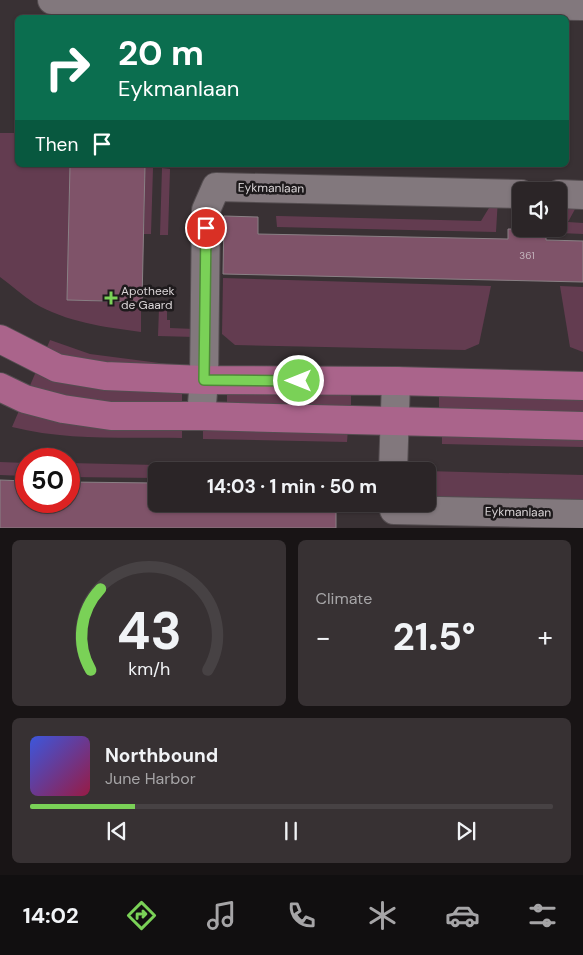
<!DOCTYPE html>
<html lang="en">
<head>
<meta charset="utf-8">
<style>
  :root { --surface:#2b2527; --page:#373133; --text:#f1f3f6; --muted:#a6a5a7; --line:#474244; --accent:#7ad157 }
  body { margin:0; font-family:"DM Sans",sans-serif; background:var(--page); color:var(--text); height:100vh; display:flex; flex-direction:column; font-size:19px; white-space:nowrap }
  * { box-sizing:border-box; margin:0 }
  p { font-size:16px; color:var(--muted) }
  .icon { flex:none; width:28px; height:28px; fill:none; stroke:currentColor; stroke-width:2; stroke-linecap:round; stroke-linejoin:round }
  .map { position:relative; height:528px; overflow:hidden }
  .panel { display:flex; flex-direction:column; gap:12px; padding:12px; background:#181415; flex:1 }
  .panel>* { flex:none }
  .banner { position:absolute; left:15px; top:15px; width:554px; height:152px; border-radius:8px; box-shadow:0 1px 4px #0004,0 0 0 1px var(--line); background:#0b6e4f; color:#fff; overflow:hidden }
  .fabs { position:absolute; left:512px; top:182px; display:grid; gap:10px }
  .fabs a { display:grid; place-items:center; width:55px; height:55px; border-radius:8px; background:var(--surface); box-shadow:0 1px 4px #0004,0 0 0 1px var(--line); font-size:25px }
  .speed { position:absolute; left:15px; top:448px; display:flex; gap:10px; font-size:25px; font-weight:700; text-align:center }
  .speed>* { display:grid; place-content:center; width:65px; height:65px; border-radius:50%; background:var(--surface); box-shadow:0 1px 4px #0004,0 0 0 1px var(--line); line-height:1 }
  .speed .limit { border:8px solid #d22; background:#fff; color:#111 }
  .pin { position:absolute; display:grid; place-items:center; width:42px; height:42px; color:#fff; margin:-21px; border:2px solid #fff; border-radius:50%; box-shadow:0 1px 5px #0007 }
  .me { position:absolute; width:55px; margin:-28px; rotate:270deg; stroke-linejoin:round; filter:drop-shadow(0 0 4px #0008) }
  .turn { display:flex; align-items:center; gap:18px; height:105px; padding:0 20px; font-size:22px }
  .turn .icon { width:65px; height:65px; stroke-width:2.5 }
  .turn b { display:block; font-size:35px; line-height:42px }
  .then { display:flex; align-items:center; height:48px; padding:0 20px; background:#0003; gap:10px; font-size:19px }
  .big { font-size:38px; font-weight:700; line-height:1.1 }
  .panel .tile { flex:1; display:flex; flex-direction:column; justify-content:center; gap:8px; min-width:0; padding:0 18px; border-radius:8px; background:var(--page) }
  .panel .dial { align-items:center; gap:0 }
  .dial svg { height:130px; overflow:visible; fill:none; stroke:var(--line); stroke-width:7; stroke-linecap:round; text-anchor:middle }
  .dial text { fill:var(--text); stroke:none }
  .song { display:flex; align-items:center; gap:15px }
  .cover { width:60px; height:60px; border-radius:8px; background:linear-gradient(135deg,hsl(230 70% 55%),hsl(340 70% 35%)) }
  .played { height:5px; border-radius:2px; background:linear-gradient(90deg,var(--accent) 20%,var(--line) 20%) }
  .keys { display:flex; justify-content:space-around; direction:ltr }
  .heat { display:flex; justify-content:space-between; align-items:center; font-size:28px; direction:ltr }
  .panel .tiles { flex:1; display:grid; gap:12px; grid-template-columns:1fr 1fr }
  .tile:last-child { grid-column:span 2 }
  .trip { position:absolute; left:148px; top:462px; width:288px; height:50px; border-radius:8px; background:var(--surface); box-shadow:0 1px 4px #0004,0 0 0 1px var(--line); font-weight:700; line-height:50px; text-align:center }
  .dock { display:flex; height:80px; justify-content:space-around; align-items:center; background:#110f10; color:var(--muted) }
  .dock .icon { width:35px; height:35px }
  .dock .active { color:var(--accent) }
  .dock b { font-size:22px; color:var(--text) }
  .map>svg:first-child { display:block }
</style>
</head>
<body>
<div class="map">
<svg width="583" height="528" viewBox="0 0 583 528">
  <rect width="100%" height="100%" fill="#393134"/>
  <g fill="#633c50">
    <path d="M0 133H17L18 165H70L67 300 141 303V332C104 327 66 322 34 303 22 295 11 285 0 277Z"/>
    <path d="M145 168H153L151 234H144Z"/>
    <path d="M162 168 170 169 168 235H160Z"/>
    <path d="M495 198H498L496 232 277 227 276 216H279L481 221Z"/>
    <path d="M560 199 580 200 568 222 583 223V234L560 233Z"/>
    <path d="M223 278 491 286 479 344 465 350 235 345 222 334Z"/>
    <path d="M560 286 583 287V352L570 347Z"/>
    <path d="M159 308 167 309V320H170V328L195 329V337L158 336Z"/>
    <path d="M50 340 90 354 167 364C140 379 76 359 45 352Z"/>
    <path d="M38 367 182 392V405L124 409 28 390Z"/>
    <path d="M229 391H351V414L227 405V395Z"/>
    <path d="M439 393 583 395V418L439 416Z"/>
    <path d="M21 406 182 425V438C125 437 67 441 12 427Z"/>
    <path d="M203 426 348 429 347 442 203 439Z"/>
    <path d="M442 430 583 433V447L442 444Z"/>
    <path d="M0 462 26 463V476L0 475Z"/>
    <path d="M69 463 336 469V471H156V478L69 477Z"/>
    <path d="M426 471 583 475V504L433 501 426 496Z"/>
  </g>
  <g fill="#7f5369" stroke="#8a8085">
    <path d="M70 165H145L142 302 67 300Z"/>
    <path d="M224 216 258 217V234L508 239V229H546V240L583 241V282L223 274Z"/>
    <path d="M0 480 26 481V501H69V482L156 483V504H336V528H0Z"/>
  </g>
  <g fill="none" stroke-linecap="round" stroke-linejoin="round">
    <defs>
      <g id="minor">
        <path d="M52 0 583 6"/>
        <path d="M559 194 583 195"/>
        <path d="M201 416 204 380 206 210 216 187 521 194"/>
        <path d="M393 471 396 381"/>
        <path d="M394 510 583 514"/>
      </g>
      <g id="major">
        <path d="M0 339 57 368 105 376 204 380 396 381 583 386"/>
        <path d="M0 387 25 399 63 409 111 416H201L583 426"/>
      </g>
    </defs>
    <use href="#minor" stroke="#544d50" stroke-width="30"/>
    <use href="#major" stroke="#544d50" stroke-width="30"/>
    <use href="#minor" stroke="#82787d" stroke-width="28"/>
    <use href="#major" stroke="#aa648b" stroke-width="28"/>
  </g>
  <g fill="none" stroke-linecap="round" stroke-linejoin="round">
    <defs>
      <path id="route" d="M206 228 204 380 299 381"/>
    </defs>
    <use href="#route" stroke="#4f8839" stroke-width="12"/>
    <use href="#route" stroke="#7ad157" stroke-width="9"/>
  </g>
  <path fill="#7ad157" stroke="#1e1a1c" stroke-width="2" d="M108.5 290.5h5v5h5v5h-5v5h-5v-5h-5v-5h5z"/>
  <g text-anchor="middle" dominant-baseline="central" stroke-width="5" stroke-linejoin="round" paint-order="stroke">
    <g font-size="10" fill="#c3b4bc">
      <text x="527" y="255">361</text>
    </g>
    <g font-size="12" fill="#dad5d7" stroke="#1e1a1c">
      <text transform="translate(271 188) rotate(1)">Eykmanlaan</text>
      <text transform="translate(518 512) rotate(1)">Eykmanlaan</text>
    </g>
    <g font-size="12" fill="#dad5d7" stroke="#1e1a1c" text-anchor="start">
      <text x="121" y="291">Apotheek<tspan x="121" dy="14">de Gaard</tspan></text>
    </g>
  </g>
</svg>
<div class="fabs">
<a><svg class="icon" aria-label="sound" viewBox="0 0 24 24"><path d="M4 9h4l5-4v14l-5-4H4zM17 9q2 3 0 6"/></svg></a>
</div>
<div class="speed"><div class="limit">50</div></div>
<div class="pin" style="left:206px;top:228px;background:#d93025"><svg class="icon" aria-label="arrive" viewBox="0 0 24 24"><path d="M6 21V4h12l-3 4 3 4H6"/></svg></div>
<svg class="me" style="left:299px;top:381px" viewBox="-20 -20 40 40"><circle r="17" fill="#7ad157" stroke="#fff" stroke-width="3"/><path d="M0-11L8 9 0 5-8 9z" fill="#fff"/></svg>
<div class="trip">14:03 · 1 min · 50 m</div>
<div class="banner">
<div class="turn"><svg class="icon" aria-label="right" viewBox="0 0 24 24"><path d="M7 20v-9h11M14 6l5 5-5 5"/></svg><div><b>20 m</b>Eykmanlaan</div></div>
<div class="then">Then<svg class="icon" aria-label="arrive" viewBox="0 0 24 24"><path d="M6 21V4h12l-3 4 3 4H6"/></svg></div>
</div>
</div>
<section class="panel">
<div class="tiles">
<div class="tile dial"><svg viewBox="0 0 100 80">
<path d="M14 69A42 42 0 1 1 86 69"/>
<path d="M14 69A42 42 0 0 1 20 19" stroke="#7ad157"/>
<text x="50" y="56" font-size="32" font-weight="700">43</text>
<text x="50" y="72" font-size="11">km/h</text>
</svg></div>
<div class="tile"><p>Climate</p>
<div class="heat"><a>−</a><b class="big">21.5°</b><a>+</a></div>
</div>
<div class="tile">
<div class="song"><i class="cover"></i><div><b>Northbound</b><p>June Harbor</p></div></div>
<div class="played"></div>
<div class="keys"><svg class="icon" aria-label="previous" viewBox="0 0 24 24"><path d="M18 5L8 12l10 7zM5 5v14"/></svg><svg class="icon" aria-label="pause" viewBox="0 0 24 24"><path d="M8 5v14M16 5v14"/></svg><svg class="icon" aria-label="next" viewBox="0 0 24 24"><path d="M6 5l10 7-10 7zM19 5v14"/></svg></div>
</div>
</div>
</section>
<nav class="dock">
<b>14:02</b>
<svg class="icon active" aria-label="directions" viewBox="0 0 24 24"><path d="M12 3l9 9-9 9-9-9zM9 14v-3h6M13 9l2 2-2 2"/></svg>
<svg class="icon" aria-label="music" viewBox="0 0 24 24"><path d="M9 18V5l10-2v13"/><circle cx="6" cy="18" r="3"/><circle cx="16" cy="16" r="3"/></svg>
<svg class="icon" aria-label="phone" viewBox="0 0 24 24"><path d="M5 4h4l2 5-3 2q2 4 5 5l2-3 5 2v4C11 20 4 13 5 4z"/></svg>
<svg class="icon" aria-label="climate" viewBox="0 0 24 24"><path d="M12 3v18M4 7l16 10M4 17L20 7"/></svg>
<svg class="icon" aria-label="car" viewBox="0 0 24 24"><path d="M5 17H2v-5l4-1 3-4h7l3 4 3 1v5h-3M9 17h6M6 11h13"/><circle cx="7" cy="17" r="2"/><circle cx="17" cy="17" r="2"/></svg>
<svg class="icon" aria-label="filters" viewBox="0 0 24 24"><path d="M4 7h16M4 17h16"/><circle cx="9" cy="7" r="2"/><circle cx="15" cy="17" r="2"/></svg>
</nav>
</body>
</html>
